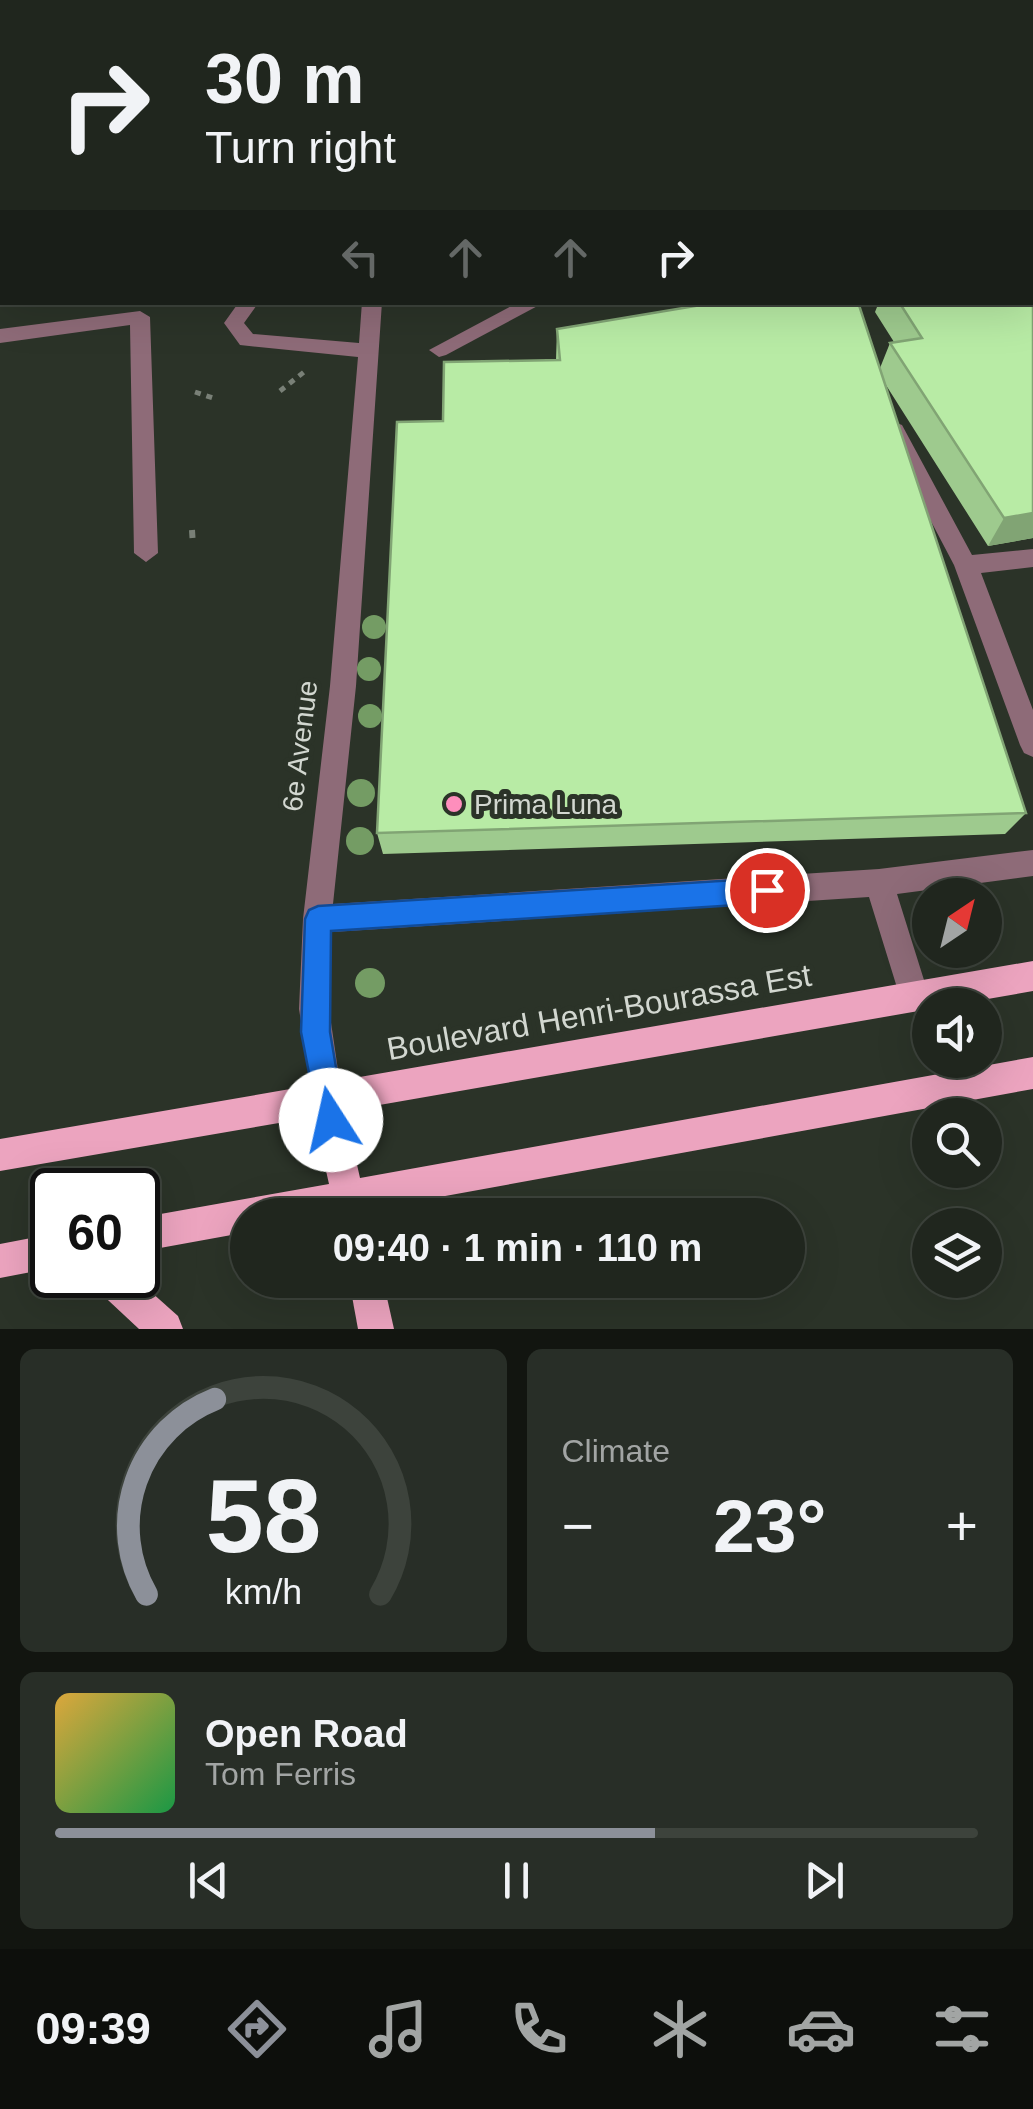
<!DOCTYPE html>
<html lang="en">
<head>
<meta charset="utf-8">
<style>
  :root { --surface:#20261e; --page:#282e27; --text:#f1f3f6; --muted:#a2a5a4; --line:#3d433c; --accent:#8c9099 }
  body { margin:0; font-family:Helvetica,sans-serif; background:var(--page); color:var(--text); height:100vh; display:flex; flex-direction:column; font-size:38px; white-space:nowrap }
  * { box-sizing:border-box; margin:0 }
  p { font-size:32px; color:var(--muted) }
  .icon { flex:none; width:55px; height:55px; fill:none; stroke:currentColor; stroke-width:2; stroke-linecap:round; stroke-linejoin:round }
  .map { position:relative; height:1329px; overflow:hidden }
  .drawer { display:flex; flex-direction:column; gap:20px; padding:20px; background:#121510; flex:1 }
  .drawer>* { flex:none }
  .hud { position:absolute; left:0px; top:0px; width:1035px; height:305px; box-shadow:0 10px 40px #0002,0 0 0 2px var(--line); background:#20261e; color:var(--text); overflow:hidden }
  .needle { width:65px; rotate:35deg }
  .tools { position:absolute; left:912px; top:878px; display:grid; gap:20px }
  .tools a { display:grid; place-items:center; width:90px; height:90px; border-radius:50%; background:var(--surface); box-shadow:0 10px 40px #0002,0 0 0 2px var(--line); font-size:50px }
  .speed { position:absolute; left:30px; top:1168px; display:flex; gap:20px; font-size:50px; font-weight:700; text-align:center }
  .speed>* { display:grid; place-content:center; width:130px; height:130px; border-radius:50%; background:var(--surface); box-shadow:0 10px 40px #0002,0 0 0 2px var(--line); line-height:1 }
  .speed .limit { border:5px solid #111; border-radius:15px; background:#fff; color:#111 }
  .pin { position:absolute; display:grid; place-items:center; width:85px; height:85px; color:#fff; margin:-42px; border:5px solid #fff; border-radius:50%; box-shadow:0 2px 10px #0007 }
  .me { position:absolute; width:110px; margin:-55px; rotate:350deg; stroke-linejoin:round; filter:drop-shadow(0 0 8px #0008) }
  .turn { display:flex; align-items:center; gap:35px; height:210px; padding:0 40px; font-size:45px }
  .turn .icon { width:130px; height:130px; stroke-width:2.5 }
  .turn b { display:block; font-size:70px; line-height:85px }
  .lanes { display:flex; align-items:center; height:95px; padding:0 40px; background:#0003; justify-content:center; gap:50px; direction:ltr }
  .lanes .off { opacity:.35 }
  .big { font-size:75px; font-weight:600; line-height:1.1 }
  .drawer .card { flex:1; display:flex; flex-direction:column; justify-content:center; gap:15px; min-width:0; padding:0 35px; border-radius:15px; background:var(--page) }
  .drawer .dial { align-items:center; gap:0 }
  .dial svg { height:260px; overflow:visible; fill:none; stroke:var(--line); stroke-width:7; stroke-linecap:round; text-anchor:middle }
  .dial text { fill:var(--text); stroke:none }
  .song { display:flex; align-items:center; gap:30px }
  .cover { width:120px; height:120px; border-radius:15px; background:linear-gradient(135deg,hsl(40 70% 55%),hsl(140 70% 35%)) }
  .played { height:10px; border-radius:5px; background:linear-gradient(90deg,var(--accent) 65%,var(--line) 65%) }
  .keys { display:flex; justify-content:space-around; direction:ltr }
  .heat { display:flex; justify-content:space-between; align-items:center; font-size:55px; direction:ltr }
  .drawer .tiles { flex:1; display:grid; gap:20px; grid-template-columns:1fr 1fr }
  .card:last-child { grid-column:span 2 }
  .trip { position:absolute; left:230px; top:1198px; width:575px; height:100px; border-radius:50px; background:var(--surface); box-shadow:0 10px 40px #0002,0 0 0 2px var(--line); font-weight:600; line-height:100px; text-align:center }
  .tab-bar { display:flex; height:160px; justify-content:space-around; align-items:center; background:#0d0f0c; color:var(--muted) }
  .tab-bar .icon { width:70px; height:70px }
  .tab-bar .current { color:var(--accent) }
  .tab-bar b { font-size:45px; color:var(--text) }
  .map>svg:first-child { display:block }
</style>
</head>
<body>
<div class="map">
<svg width="1033" height="1329" viewBox="0 0 1033 1329">
  <rect width="100%" height="100%" fill="#2b3328"/>
  <g fill="none" stroke-linecap="round" stroke-linejoin="round">
    <g stroke="#798077" stroke-width="5" stroke-dasharray="6 6" stroke-linecap="butt">
      <path d="M280 391 304 372"/>
      <path d="M195 392 216 399"/>
    </g>
    <path stroke="#798077" stroke-width="6" stroke-dasharray="8 8" stroke-linecap="butt" d="M192 530 193 546"/>
    <g fill="#8e6b78" fill-rule="evenodd">
      <path d="M0 0H8L0 5Z"/>
      <rect x="209" y="0" width="14" height="2"/>
      <rect x="0" y="211" width="2" height="10"/>
      <rect x="1032" y="226" width="1" height="12"/>
      <path d="M239 302H259L244 323 253 334 359 343 362 302H382L356 686 333 904 879 869 1033 850V876L897 894 929 996 925 1007 914 1011 903 1007 869 897 332 932 329 1009 342 1097 337 1108 326 1113 315 1108 299 1009 303 919 330 686 358 357 240 345 224 323Z"/>
      <path d="M519 302H545L446 355 439 357 429 350Z"/>
      <path d="M140 311 150 317 158 553 146 562 134 553 130 325 0 343V329Z"/>
      <path d="M894 422 902 425 972 555 1033 549V567L981 573 1033 710V757L1024 753 1020 745 954 565 883 430Z"/>
    </g>
    <g fill="#eca4bf" fill-rule="evenodd">
      <path d="M1033 961V991L953 1005H930V1009L345 1111 360 1178 1033 1057V1089L368 1210 369 1215H248V1232L138 1252V1218L329 1184 314 1117 0 1171V1139Z"/>
      <path d="M52 1234V1268L0 1278V1244Z"/>
      <path d="M89 1275H132L178 1316 183 1329H139L94 1287Z"/>
      <path d="M349 1280H383L394 1329H358Z"/>
    </g>
  </g>
  <g fill="#749c64">
    <circle cx="374" cy="627" r="12"/>
    <circle cx="369" cy="669" r="12"/>
    <circle cx="370" cy="716" r="12"/>
    <circle cx="361" cy="793" r="14"/>
    <circle cx="360" cy="841" r="14"/>
    <circle cx="370" cy="983" r="15"/>
  </g>
  <g fill="#9eca8e">
    <path d="M47 0H104L103 2H47Z"/>
    <rect x="435" y="0" width="68" height="2"/>
    <path d="M763 0H828L827 2H764Z"/>
    <path d="M887 0H1033V46L1032 2H887Z"/>
    <path d="M2 73V180H0V79Z"/>
    <path d="M879 302H1032L1033 538 988 546 884 382 1026 813 1005 834 383 854 377 833 443 421 556 360 557 329 880 368 890 343 894 342 875 312Z"/>
  </g>
  <path fill="#81a474" d="M1033 513V538L988 546 1004 518Z"/>
  <g fill="#b8eba5" stroke="#81a474" stroke-width="2.5">
    <path d="M128 0H184L183 2H127Z"/>
    <rect x="242" y="0" width="49" height="2"/>
    <path d="M312 0H361V2H311Z"/>
    <path d="M899 0H1033V16L1032 2H900Z"/>
    <path d="M2 73V156H0V79Z"/>
    <path d="M1033 261V513L1004 518 890 343 922 338 899 302H1032Z"/>
    <path d="M719 302H858L1026 813 377 833 397 422 443 421 444 362 560 360 557 329Z"/>
  </g>
  <path fill="#1a73e8" stroke="#114b97" stroke-width="2.5" d="M767 878 776 882 780 890 776 899 767 903 331 931 330 1032 345 1120 341 1130 331 1134 320 1130 301 1032 305 919 309 910 318 906Z"/>
  <circle fill="#fe8ebc" stroke="#2b3328" stroke-width="4" cx="454" cy="804" r="10"/>
  <g text-anchor="middle" dominant-baseline="central" stroke-width="10" stroke-linejoin="round" paint-order="stroke">
    <g font-size="28" fill="#d2d7d0" stroke="#2b3328">
      <text transform="translate(300 746) rotate(-83)">6e Avenue</text>
    </g>
    <g font-size="28" fill="#d2d7d0" stroke="#2b3328" text-anchor="start">
      <text x="474" y="804">Prima Luna</text>
    </g>
    <g font-size="32" fill="#d2d7d0" stroke="#2b3328">
      <text transform="translate(599 1012) rotate(-10)">Boulevard Henri-Bourassa Est</text>
    </g>
  </g>
</svg>
<div class="tools">
<a><svg class="needle" viewBox="-14 -14 28 28"><path d="M0-13l5 13h-10z" fill="#e53935"/><path d="M0 13l5-13h-10z" fill="#a2a5a4"/></svg></a>
<a><svg class="icon" aria-label="sound" viewBox="0 0 24 24"><path d="M4 9h4l5-4v14l-5-4H4zM17 9q2 3 0 6"/></svg></a>
<a><svg class="icon" aria-label="search" viewBox="0 0 24 24"><circle cx="10" cy="10" r="6"/><path d="M15 15l6 6"/></svg></a>
<a><svg class="icon" aria-label="layers" viewBox="0 0 24 24"><path d="M12 4l9 5-9 5-9-5zM3 14l9 5 9-5"/></svg></a>
</div>
<div class="speed"><div class="limit">60</div></div>
<div class="pin" style="left:767px;top:890px;background:#d93025"><svg class="icon" aria-label="arrive" viewBox="0 0 24 24"><path d="M6 21V4h12l-3 4 3 4H6"/></svg></div>
<svg class="me" style="left:331px;top:1120px" viewBox="-20 -20 40 40"><circle r="19" fill="#fff"/><path d="M0-13L10 11 0 6-10 11z" fill="#1a73e8"/></svg>
<div class="trip">09:40 · 1 min · 110 m</div>
<div class="hud">
<div class="turn"><svg class="icon" aria-label="right" viewBox="0 0 24 24"><path d="M7 20v-9h11M14 6l5 5-5 5"/></svg><div><b>30 m</b>Turn right</div></div>
<div class="lanes"><svg class="icon off" aria-label="left" viewBox="0 0 24 24"><path d="M17 20v-9H6M10 6l-5 5 5 5"/></svg><svg class="icon off" aria-label="ahead" viewBox="0 0 24 24"><path d="M12 20V5M6 11l6-6 6 6"/></svg><svg class="icon off" aria-label="ahead" viewBox="0 0 24 24"><path d="M12 20V5M6 11l6-6 6 6"/></svg><svg class="icon" aria-label="right" viewBox="0 0 24 24"><path d="M7 20v-9h11M14 6l5 5-5 5"/></svg></div>
</div>
</div>
<section class="drawer">
<div class="tiles">
<div class="card dial"><svg viewBox="0 0 100 80">
<path d="M14 69A42 42 0 1 1 86 69"/>
<path d="M14 69A42 42 0 0 1 35 9" stroke="#8c9099"/>
<text x="50" y="56" font-size="32" font-weight="700">58</text>
<text x="50" y="72" font-size="11">km/h</text>
</svg></div>
<div class="card"><p>Climate</p>
<div class="heat"><a>−</a><b class="big">23°</b><a>+</a></div>
</div>
<div class="card">
<div class="song"><i class="cover"></i><div><b>Open Road</b><p>Tom Ferris</p></div></div>
<div class="played"></div>
<div class="keys"><svg class="icon" aria-label="previous" viewBox="0 0 24 24"><path d="M18 5L8 12l10 7zM5 5v14"/></svg><svg class="icon" aria-label="pause" viewBox="0 0 24 24"><path d="M8 5v14M16 5v14"/></svg><svg class="icon" aria-label="next" viewBox="0 0 24 24"><path d="M6 5l10 7-10 7zM19 5v14"/></svg></div>
</div>
</div>
</section>
<nav class="tab-bar">
<b>09:39</b>
<svg class="icon current" aria-label="directions" viewBox="0 0 24 24"><path d="M12 3l9 9-9 9-9-9zM9 14v-3h6M13 9l2 2-2 2"/></svg>
<svg class="icon" aria-label="music" viewBox="0 0 24 24"><path d="M9 18V5l10-2v13"/><circle cx="6" cy="18" r="3"/><circle cx="16" cy="16" r="3"/></svg>
<svg class="icon" aria-label="phone" viewBox="0 0 24 24"><path d="M5 4h4l2 5-3 2q2 4 5 5l2-3 5 2v4C11 20 4 13 5 4z"/></svg>
<svg class="icon" aria-label="climate" viewBox="0 0 24 24"><path d="M12 3v18M4 7l16 10M4 17L20 7"/></svg>
<svg class="icon" aria-label="car" viewBox="0 0 24 24"><path d="M5 17H2v-5l4-1 3-4h7l3 4 3 1v5h-3M9 17h6M6 11h13"/><circle cx="7" cy="17" r="2"/><circle cx="17" cy="17" r="2"/></svg>
<svg class="icon" aria-label="filters" viewBox="0 0 24 24"><path d="M4 7h16M4 17h16"/><circle cx="9" cy="7" r="2"/><circle cx="15" cy="17" r="2"/></svg>
</nav>
</body>
</html>
